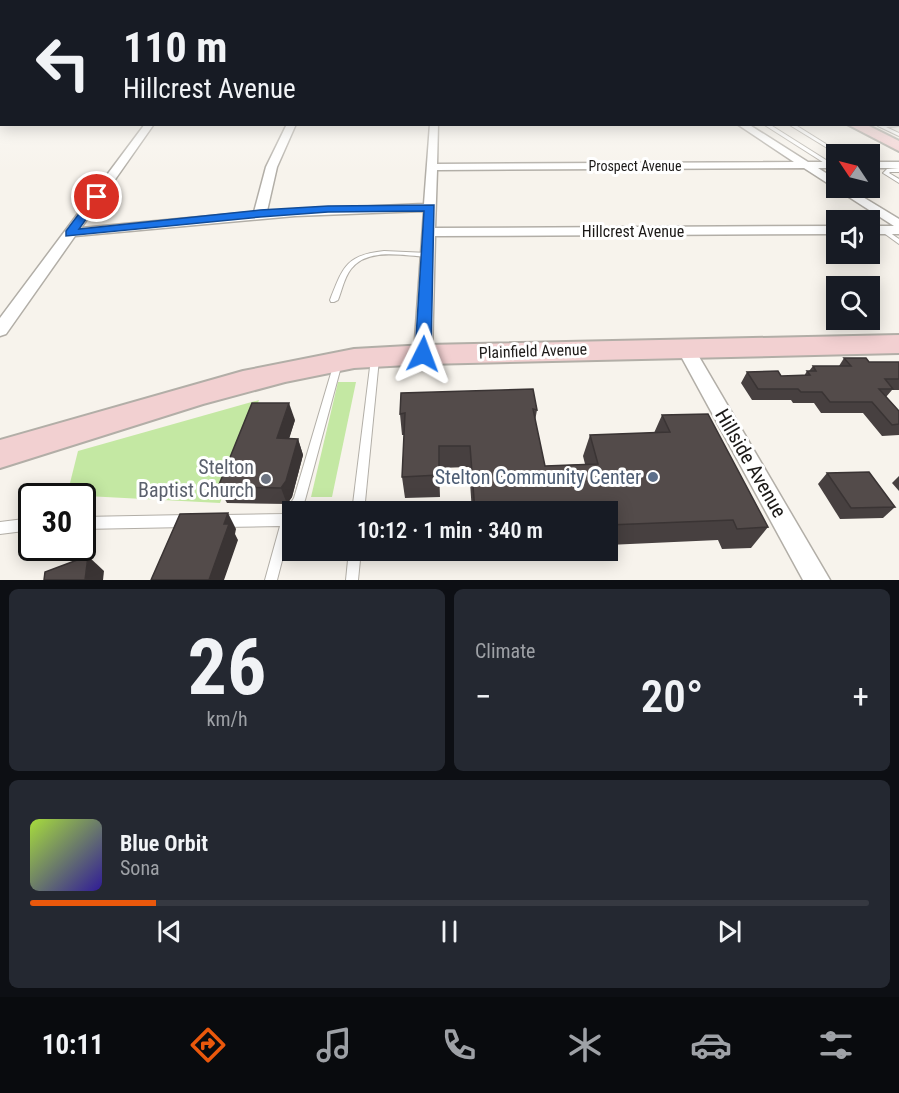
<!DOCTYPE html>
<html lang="en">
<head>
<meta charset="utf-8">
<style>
  :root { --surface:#171b24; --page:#242831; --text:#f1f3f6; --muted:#9ea1a6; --line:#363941; --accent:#ea580c }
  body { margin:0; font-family:"Roboto Condensed",sans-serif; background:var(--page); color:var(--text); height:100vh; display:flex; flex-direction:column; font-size:22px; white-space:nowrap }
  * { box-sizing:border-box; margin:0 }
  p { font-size:20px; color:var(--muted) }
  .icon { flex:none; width:33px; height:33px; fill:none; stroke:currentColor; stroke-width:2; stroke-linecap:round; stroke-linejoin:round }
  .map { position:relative; height:580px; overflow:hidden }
  .panel { display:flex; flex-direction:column; gap:9px; padding:9px; background:#0d0f14; flex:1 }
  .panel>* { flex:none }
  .hud { position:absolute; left:0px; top:0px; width:900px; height:126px; box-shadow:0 3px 15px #0003; background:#171b24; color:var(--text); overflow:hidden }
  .needle { width:39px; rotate:305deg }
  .tools { position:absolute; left:826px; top:144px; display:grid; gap:12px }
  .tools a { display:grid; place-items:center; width:54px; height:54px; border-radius:0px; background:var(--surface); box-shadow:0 3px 15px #0003; font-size:30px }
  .speed { position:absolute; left:18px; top:483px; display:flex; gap:12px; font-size:30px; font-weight:700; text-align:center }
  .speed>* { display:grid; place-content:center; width:78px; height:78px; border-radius:50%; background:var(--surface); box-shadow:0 3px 15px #0003; line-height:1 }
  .speed .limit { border:3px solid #111; border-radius:9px; background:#fff; color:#111 }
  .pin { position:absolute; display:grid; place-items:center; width:51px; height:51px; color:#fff; margin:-26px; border:3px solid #fff; border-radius:50%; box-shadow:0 2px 6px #0007 }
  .me { position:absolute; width:66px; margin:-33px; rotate:3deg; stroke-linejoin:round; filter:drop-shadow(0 0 4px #0008) }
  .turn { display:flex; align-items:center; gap:21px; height:126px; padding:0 24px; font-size:27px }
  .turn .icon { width:78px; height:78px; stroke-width:2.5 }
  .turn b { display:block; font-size:42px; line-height:51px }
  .big { font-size:45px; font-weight:600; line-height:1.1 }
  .panel .widget { flex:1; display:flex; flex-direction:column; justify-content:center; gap:9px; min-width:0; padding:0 21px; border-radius:9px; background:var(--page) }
  .panel .dial { align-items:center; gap:0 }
  .dial b { font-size:78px; line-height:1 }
  .song { display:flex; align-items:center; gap:18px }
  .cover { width:72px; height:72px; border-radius:9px; background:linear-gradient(135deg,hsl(80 70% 55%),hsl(250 70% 35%)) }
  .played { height:6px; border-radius:3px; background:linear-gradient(90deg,var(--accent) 15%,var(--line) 15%) }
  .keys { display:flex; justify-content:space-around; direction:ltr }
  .heat { display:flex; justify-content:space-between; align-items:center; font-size:33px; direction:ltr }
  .panel .tiles { flex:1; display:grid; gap:9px; grid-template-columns:1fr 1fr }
  .widget:last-child { grid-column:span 2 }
  .trip { position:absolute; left:282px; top:501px; width:336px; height:60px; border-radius:0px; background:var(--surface); box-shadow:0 3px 15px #0003; font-weight:600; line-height:60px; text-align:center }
  .dock { display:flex; height:96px; justify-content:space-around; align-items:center; background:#090b0e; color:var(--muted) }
  .dock .icon { width:42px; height:42px }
  .dock .active { color:var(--accent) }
  .dock b { font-size:27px; color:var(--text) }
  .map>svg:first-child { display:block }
</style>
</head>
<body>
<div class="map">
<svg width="899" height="580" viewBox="0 0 899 580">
  <rect width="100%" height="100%" fill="#f7f3ec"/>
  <g fill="#c4e8a3">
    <path d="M338 382H356L332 497H311Z"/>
    <path d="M259 400 220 503 67 495 78 451Z"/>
  </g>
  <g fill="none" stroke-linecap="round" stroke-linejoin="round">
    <defs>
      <g id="lane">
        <rect x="898" y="115" width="1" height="2"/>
        <path d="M763 124H769L834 165 829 166Z"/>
        <path d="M788 124H794L842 154H837Z"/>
        <path d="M898 124 899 126 886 127 899 133V136L878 126 880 125Z"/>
        <path d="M899 168V172H890L889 173 899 179V183L883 173 887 169Z"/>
        <path d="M883 228 899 239V244L881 231V229Z"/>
        <path d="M384 251 428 253 431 255 428 257C404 256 368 247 351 269 344 278 342 290 338 300L334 302H331L330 300C343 267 346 255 384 251Z"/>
        <path d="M375 356 378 357 379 359 364 512H352L371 359 372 357Z"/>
        <path d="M338 360 341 361 342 363 305 500 299 512H292V522L277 580H265L280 526 223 527 219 525 217 521 219 517 223 515 284 514 294 498 334 363 335 361Z"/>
        <path d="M187 515 191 517 193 521 191 525 187 527 82 529V517Z"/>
        <path d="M32 518V530L0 534V522Z"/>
        <path d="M349 550H361L358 580H346Z"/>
      </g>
      <g id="street">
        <rect x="898" y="102" width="1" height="4"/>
        <rect x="0" y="108" width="2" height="6"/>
        <path d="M145 124H154L81 228 254 212 266 167 287 124H296L277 167 267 211 424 204 430 124H438L437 164 794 162 737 124H748L808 162H837V168H818L837 180V188H848L899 219V234H870V226H894L804 168 437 170 435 228 837 226V234L435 236 432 354 429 358 423 360 417 358 414 354 424 211 295 216 75 236 6 334 0 336V318Z"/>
        <rect x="870" y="162" width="29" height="6"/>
        <path d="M685 341 691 343 830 580H803L676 347 679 343Z"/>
      </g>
      <g id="secondary">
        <path d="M847 124H865L899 141V151Z"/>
        <path d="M899 335V353L426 364 354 368 285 382 203 404 0 468V440L243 371 354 349 426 345Z"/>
      </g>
    </defs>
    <use href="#lane" stroke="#b2aea7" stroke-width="2"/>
    <use href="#street" stroke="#b2aea7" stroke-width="3"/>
    <use href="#secondary" stroke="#b2aea7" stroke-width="4"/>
    <use href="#lane" fill="#fff" fill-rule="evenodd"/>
    <use href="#street" fill="#fff" fill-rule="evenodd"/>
    <use href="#secondary" fill="#f2d0d1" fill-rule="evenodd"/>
  </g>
  <g fill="#474040">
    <path d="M844 358 869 362H899V390H892L886 397 899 411V435L882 436 863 413H821L814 403H793L791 400H752L741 383 747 372 781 376H804L807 371H809L813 366H839Z"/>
    <path d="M537 410 535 421 545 466 585 464 583 456 590 435 654 433 662 415 768 527 751 548 722 549 718 540 608 545V512H472L469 467 439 468 440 497 405 498 402 477 404 435H402L400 414Z"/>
    <path d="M295 420 289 438 298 439 303 455 292 497 287 504 227 503 218 487Z"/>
    <path d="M827 473 895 507 883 518 840 519 818 484Z"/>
    <path d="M899 476V491L892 483Z"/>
  </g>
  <g fill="#3a3434">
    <path d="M289 403 295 420 284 455 277 438Z"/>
    <path d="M298 439 303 455 292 497 287 504 281 488Z"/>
    <path d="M228 513 236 529 235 534 238 540 224 580H209L224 524Z"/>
    <path d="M88 556 104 571 103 580H85Z"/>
  </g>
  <g fill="#534b4a" stroke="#3a3434" stroke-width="1.5">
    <path d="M844 358H866L869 362H899V379H885L893 389H879L899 411V424L892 425 872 402H830L822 392H801L798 389H758L747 372 778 371 781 376 810 375 807 371H816L813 366H851Z"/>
    <path d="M533 389 537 410 533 409 545 466 598 464 590 435 670 432 662 415 708 414 768 527 737 529 733 520 608 525V512H475L470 446H439V475L402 477 405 413 400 414 401 393Z"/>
    <path d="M252 403H289L277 438 298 439 286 481 281 488 218 487Z"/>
    <path d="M869 472 895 507 851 508 827 473Z"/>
    <path d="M228 513 224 524H229L209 580H151L180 514Z"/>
    <path d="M88 556 85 580H44L45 572Z"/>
  </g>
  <linearGradient id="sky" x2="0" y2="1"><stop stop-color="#68acdf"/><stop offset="0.53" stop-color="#fbfaf6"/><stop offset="1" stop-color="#fbfaf6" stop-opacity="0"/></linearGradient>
  <rect width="899" height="171" fill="url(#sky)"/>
  <path fill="#1a73e8" stroke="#114b97" stroke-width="1.5" d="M97 194 102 197 79 229 260 210 328 206 434 205 431 354 428 358H417L415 354 424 211 328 212 260 217 66 236V231L93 195Z"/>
  <circle fill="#5c6f8a" stroke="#fff" stroke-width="2" cx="653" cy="477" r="6"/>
  <circle fill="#6b7280" stroke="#fff" stroke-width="2" cx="266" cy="479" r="6"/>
  <g text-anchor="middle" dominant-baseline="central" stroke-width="6" stroke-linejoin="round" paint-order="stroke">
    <g font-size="14" fill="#1c1a18" stroke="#fff">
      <text x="635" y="166">Prospect Avenue</text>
    </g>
    <g font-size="16" fill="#1c1a18" stroke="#fff">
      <text x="633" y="231">Hillcrest Avenue</text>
      <text transform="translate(533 351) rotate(-2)">Plainfield Avenue</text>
    </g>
    <g font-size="20" fill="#1c1a18" stroke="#fff">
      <text transform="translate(751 463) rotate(60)">Hillside Avenue</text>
    </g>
    <g font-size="20" fill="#5b616d" stroke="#fff" text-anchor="end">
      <text x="254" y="467">Stelton<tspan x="254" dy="23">Baptist Church</tspan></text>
    </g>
    <g font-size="20" fill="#4e5e75" stroke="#fff" text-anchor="end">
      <text x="641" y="477">Stelton Community Center</text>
    </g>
  </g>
</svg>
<div class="tools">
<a><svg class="needle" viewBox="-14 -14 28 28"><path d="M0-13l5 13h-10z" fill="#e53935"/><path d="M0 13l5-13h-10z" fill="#9ea1a6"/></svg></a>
<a><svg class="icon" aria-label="sound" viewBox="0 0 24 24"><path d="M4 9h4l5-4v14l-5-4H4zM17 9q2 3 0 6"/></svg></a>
<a><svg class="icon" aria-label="search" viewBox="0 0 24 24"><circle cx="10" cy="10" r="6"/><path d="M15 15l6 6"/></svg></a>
</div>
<div class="speed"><div class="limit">30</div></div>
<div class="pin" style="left:97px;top:197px;background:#d93025"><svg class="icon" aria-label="arrive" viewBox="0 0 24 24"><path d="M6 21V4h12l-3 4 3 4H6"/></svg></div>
<svg class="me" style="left:423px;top:354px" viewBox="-20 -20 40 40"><path d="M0-17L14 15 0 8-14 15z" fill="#1a73e8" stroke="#fff" stroke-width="4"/></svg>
<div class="trip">10:12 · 1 min · 340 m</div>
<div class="hud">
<div class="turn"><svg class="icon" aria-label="left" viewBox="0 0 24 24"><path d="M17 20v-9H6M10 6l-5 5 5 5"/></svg><div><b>110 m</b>Hillcrest Avenue</div></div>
</div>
</div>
<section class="panel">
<div class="tiles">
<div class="widget dial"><b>26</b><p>km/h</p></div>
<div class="widget"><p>Climate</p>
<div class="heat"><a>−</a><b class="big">20°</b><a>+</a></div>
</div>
<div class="widget">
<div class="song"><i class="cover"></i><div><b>Blue Orbit</b><p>Sona</p></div></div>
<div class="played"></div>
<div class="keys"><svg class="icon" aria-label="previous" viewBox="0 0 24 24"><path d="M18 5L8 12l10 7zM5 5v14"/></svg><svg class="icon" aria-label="pause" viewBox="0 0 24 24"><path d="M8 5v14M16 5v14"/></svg><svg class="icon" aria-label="next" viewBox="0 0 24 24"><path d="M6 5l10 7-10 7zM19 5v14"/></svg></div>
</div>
</div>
</section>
<nav class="dock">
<b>10:11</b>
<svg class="icon active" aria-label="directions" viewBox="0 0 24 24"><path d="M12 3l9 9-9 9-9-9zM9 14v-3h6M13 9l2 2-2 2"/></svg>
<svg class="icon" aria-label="music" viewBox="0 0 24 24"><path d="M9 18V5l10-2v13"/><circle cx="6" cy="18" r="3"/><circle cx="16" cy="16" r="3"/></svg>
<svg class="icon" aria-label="phone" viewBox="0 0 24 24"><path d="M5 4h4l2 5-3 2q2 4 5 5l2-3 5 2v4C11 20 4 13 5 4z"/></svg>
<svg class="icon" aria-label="climate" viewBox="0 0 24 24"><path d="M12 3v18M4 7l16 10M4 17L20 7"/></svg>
<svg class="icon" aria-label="car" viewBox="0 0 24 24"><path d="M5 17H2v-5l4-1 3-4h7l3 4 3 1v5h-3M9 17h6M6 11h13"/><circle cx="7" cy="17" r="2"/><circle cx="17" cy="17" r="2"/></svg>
<svg class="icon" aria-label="filters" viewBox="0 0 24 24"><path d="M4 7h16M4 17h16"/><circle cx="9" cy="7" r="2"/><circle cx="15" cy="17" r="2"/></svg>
</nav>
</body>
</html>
